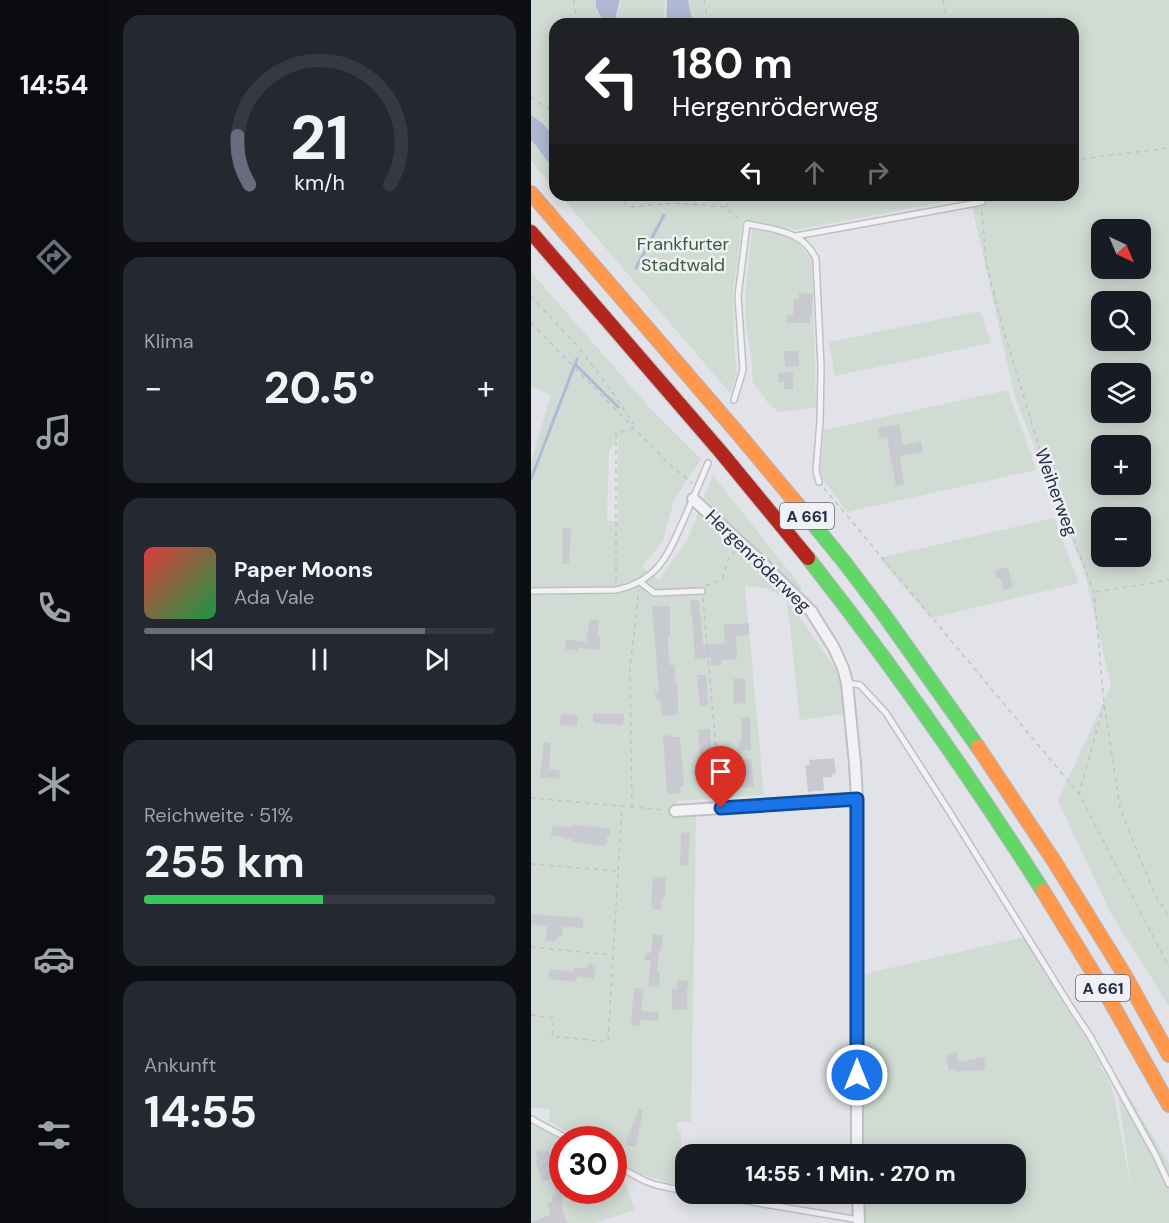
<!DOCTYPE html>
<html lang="de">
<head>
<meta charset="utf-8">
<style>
  :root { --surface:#171b24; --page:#242831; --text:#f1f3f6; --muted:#9ea1a6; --line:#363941; --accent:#696c7c }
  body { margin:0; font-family:"DM Sans",sans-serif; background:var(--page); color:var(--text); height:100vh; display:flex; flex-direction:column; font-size:22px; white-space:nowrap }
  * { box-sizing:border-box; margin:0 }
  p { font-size:20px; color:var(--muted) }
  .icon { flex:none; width:33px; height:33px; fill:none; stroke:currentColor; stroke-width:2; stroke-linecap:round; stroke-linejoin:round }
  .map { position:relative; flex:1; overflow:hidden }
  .drawer { display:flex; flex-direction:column; gap:15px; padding:15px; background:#0d0f14; width:423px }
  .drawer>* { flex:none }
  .hud { position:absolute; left:18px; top:18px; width:530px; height:183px; border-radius:18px; box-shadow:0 3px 15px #0003; background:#202124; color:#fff; overflow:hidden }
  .needle { width:39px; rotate:136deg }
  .fabs { position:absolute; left:560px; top:219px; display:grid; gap:12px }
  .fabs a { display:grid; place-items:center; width:60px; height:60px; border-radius:12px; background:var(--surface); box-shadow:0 3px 15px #0003; font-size:30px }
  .speed { position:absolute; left:18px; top:1126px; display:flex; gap:12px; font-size:30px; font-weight:700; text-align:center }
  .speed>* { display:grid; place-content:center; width:78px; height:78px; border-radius:50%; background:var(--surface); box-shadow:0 3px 15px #0003; line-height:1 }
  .speed .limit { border:9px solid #d22; background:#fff; color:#111 }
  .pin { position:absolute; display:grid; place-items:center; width:51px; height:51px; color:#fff; margin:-62px -26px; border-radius:50% 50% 50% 0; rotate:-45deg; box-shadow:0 0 6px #0007 }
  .pin .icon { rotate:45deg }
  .me { position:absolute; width:66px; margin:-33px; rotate:0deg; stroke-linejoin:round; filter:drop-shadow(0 0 4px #0008) }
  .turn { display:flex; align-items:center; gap:21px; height:126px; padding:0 24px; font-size:27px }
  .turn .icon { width:78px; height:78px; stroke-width:2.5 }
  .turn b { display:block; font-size:42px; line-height:51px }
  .lanes { display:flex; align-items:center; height:57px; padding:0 24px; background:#0003; justify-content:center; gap:30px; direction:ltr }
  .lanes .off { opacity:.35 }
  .big { font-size:45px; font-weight:700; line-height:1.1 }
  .drawer .tile { flex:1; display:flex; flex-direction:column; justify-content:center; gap:9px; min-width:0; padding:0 21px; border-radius:18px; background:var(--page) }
  .drawer .dial { align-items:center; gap:0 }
  .dial svg { height:156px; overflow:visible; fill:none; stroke:var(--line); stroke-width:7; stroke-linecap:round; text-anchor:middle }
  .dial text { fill:var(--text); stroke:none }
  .song { display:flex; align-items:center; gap:18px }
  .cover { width:72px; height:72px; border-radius:9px; background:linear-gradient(135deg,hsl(0 70% 55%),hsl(140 70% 35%)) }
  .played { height:6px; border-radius:3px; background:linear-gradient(90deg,var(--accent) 80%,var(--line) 80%) }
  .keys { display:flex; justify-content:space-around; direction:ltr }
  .heat { display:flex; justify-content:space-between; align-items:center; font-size:33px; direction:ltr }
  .charge { height:9px; border-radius:4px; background:linear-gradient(90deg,#34c759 51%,var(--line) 0) }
  .trip { position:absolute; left:144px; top:1144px; width:351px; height:60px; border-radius:18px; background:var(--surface); box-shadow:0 3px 15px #0003; font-weight:700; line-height:60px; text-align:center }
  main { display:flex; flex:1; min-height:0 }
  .menu { display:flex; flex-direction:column; width:108px; justify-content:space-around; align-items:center; background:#090b0e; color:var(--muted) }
  .menu .icon { width:42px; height:42px }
  .menu .on { color:var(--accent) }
  .menu b { font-size:27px; color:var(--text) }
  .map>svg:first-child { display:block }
</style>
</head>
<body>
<main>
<nav class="menu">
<b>14:54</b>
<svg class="icon on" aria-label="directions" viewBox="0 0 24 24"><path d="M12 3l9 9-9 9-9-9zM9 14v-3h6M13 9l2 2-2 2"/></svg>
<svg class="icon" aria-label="music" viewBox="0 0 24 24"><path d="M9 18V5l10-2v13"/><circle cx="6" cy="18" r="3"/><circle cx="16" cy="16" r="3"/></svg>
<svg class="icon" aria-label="phone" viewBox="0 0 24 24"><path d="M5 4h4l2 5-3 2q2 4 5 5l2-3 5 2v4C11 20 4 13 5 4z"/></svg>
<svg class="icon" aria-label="climate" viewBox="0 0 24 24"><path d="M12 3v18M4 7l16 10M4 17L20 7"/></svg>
<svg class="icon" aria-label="car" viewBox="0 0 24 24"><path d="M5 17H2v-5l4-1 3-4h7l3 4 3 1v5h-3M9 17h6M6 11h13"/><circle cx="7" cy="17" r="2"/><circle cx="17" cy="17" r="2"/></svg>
<svg class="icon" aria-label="filters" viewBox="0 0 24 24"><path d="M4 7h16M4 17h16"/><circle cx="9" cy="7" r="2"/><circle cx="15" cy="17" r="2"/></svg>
</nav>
<section class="drawer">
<div class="tile dial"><svg viewBox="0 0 100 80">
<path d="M14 69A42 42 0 1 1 86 69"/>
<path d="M14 69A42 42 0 0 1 8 44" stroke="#696c7c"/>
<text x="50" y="56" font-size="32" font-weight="700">21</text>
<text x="50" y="72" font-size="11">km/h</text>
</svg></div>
<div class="tile"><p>Klima</p>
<div class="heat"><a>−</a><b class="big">20.5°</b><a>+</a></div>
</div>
<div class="tile">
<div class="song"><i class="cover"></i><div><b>Paper Moons</b><p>Ada Vale</p></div></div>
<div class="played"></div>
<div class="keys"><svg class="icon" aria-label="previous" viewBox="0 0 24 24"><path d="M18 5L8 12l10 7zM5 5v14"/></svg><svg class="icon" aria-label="pause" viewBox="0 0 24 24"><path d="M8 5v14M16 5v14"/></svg><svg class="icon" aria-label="next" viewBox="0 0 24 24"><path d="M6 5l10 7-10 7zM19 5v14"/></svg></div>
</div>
<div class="tile"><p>Reichweite · 51%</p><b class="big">255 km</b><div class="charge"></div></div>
<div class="tile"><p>Ankunft</p><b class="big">14:55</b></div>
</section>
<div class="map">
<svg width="638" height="1223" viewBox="0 0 638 1223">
  <rect width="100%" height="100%" fill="#e2e3e8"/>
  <g fill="#d0dbd3" fill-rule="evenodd">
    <path d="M0 0H65V7L73 24H24V189L0 161Z"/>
    <path d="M91 0H134L133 24H91L86 15Z"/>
    <path d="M157 0H638V1006L579 912 527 801 580 686 553 570 484 398 439 197 265 230 217 221 212 218 202 293 203 346 206 375 199 393 29 195H148C166 205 179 203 196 195H542V24H162ZM570 230H609V268H570ZM570 302H609V340H570ZM570 374H609V412H570ZM570 446H609V484H570ZM570 518H609V556H570Z"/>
    <path d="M221 229 251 235 264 240 281 258 285 408 247 412 237 403 221 381C223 362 217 343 215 324 213 292 218 260 221 229Z"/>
    <path d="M0 272 120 409 170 459 143 500 132 541 111 567 128 580 157 539 182 475 271 588 257 600 304 668 312 692 314 714 269 720 256 600 236 588 214 586 233 795 147 801 144 807 143 816 165 815 160 1122H146L147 1129 150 1133V1183L146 1185 105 1173 83 1160 82 1140H49L18 1121 19 1109 0 1108V462L20 395 0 386ZM87 439V521H76L78 450Z"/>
    <path d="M449 311 460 343 304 376 298 342Z"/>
    <path d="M477 390 505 470 316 512 289 475 293 430Z"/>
    <path d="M523 518 548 583 400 618 348 558Z"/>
    <path d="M493 937 536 1010 555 1038 581 1087 602 1197 584 1073 638 1164V1223H334V1194H484V1155H333V974Z"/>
    <path d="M0 1124 31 1141 32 1191H82L83 1169C94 1178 99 1197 104 1210L64 1223H0Z"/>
  </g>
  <g fill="#b0b9d4">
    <path d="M65 0H89L85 16 89 24H73L65 7Z"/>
    <path d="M136 0H157L162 24H135Z"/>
    <path d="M0 115 11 123 24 137V168C12 159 10 150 0 140Z"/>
  </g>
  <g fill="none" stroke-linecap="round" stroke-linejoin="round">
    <g stroke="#b0b9d4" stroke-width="3">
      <path d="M105 268 133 215"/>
      <path d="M44 364 87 407"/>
      <path d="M0 479 46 359"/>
    </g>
  </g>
  <g fill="#c9cad0">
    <path d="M268 293 282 294 281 316H278L279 323H256V315H262L263 298 268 299Z"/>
    <path d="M253 351H267L268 366 254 367Z"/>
    <path d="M262 372V389H253V382H247V373Z"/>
    <path d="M368 424 372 445 390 441 392 452 369 456 373 484 365 486 356 437 349 438 347 428Z"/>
    <path d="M32 528 40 529 38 564H31Z"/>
    <path d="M477 567 482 587 473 590 469 578 466 579 464 570Z"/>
    <path d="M168 600 172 645 194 643 193 625 218 623V635L205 636 206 659 190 660 191 665 180 666V658L164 659 161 614H160L159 601Z"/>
    <path d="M121 606H139V637H137L138 665H144V682H146L147 700V714L131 716 129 700H125L124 692H128Z"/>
    <path d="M59 619 68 621 66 636H69V650L47 648V651L34 649 35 639 55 642Z"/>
    <path d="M166 675H175L177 705 169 706Z"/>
    <path d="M214 678 215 703 203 704 202 679Z"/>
    <path d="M30 714 47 715 46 726 29 725Z"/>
    <path d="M62 714H93L92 725 62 723Z"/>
    <path d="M219 717 220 750 208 751 207 741H211L210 718Z"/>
    <path d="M179 729 183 789H173L172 781H174L170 757H169L167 730Z"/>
    <path d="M142 735V737H149L153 786 149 787 150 793 136 794 132 736Z"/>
    <path d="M13 742 20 743 18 769 29 770 28 779 9 777Z"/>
    <path d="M303 758 305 773 301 774V777L292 778 293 790 277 792 274 765H279L278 760Z"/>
    <path d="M220 759 223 787 210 788V780L214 779 213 760Z"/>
    <path d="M41 825 79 828V836H76V842L74 846 41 842V839H34V837L20 836 21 826 41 827Z"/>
    <path d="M159 832 157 866 149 865 150 833Z"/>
    <path d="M122 877 135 878 134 898 131 897 130 910 121 909 122 905H120Z"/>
    <path d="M0 914 52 918V928L32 927 31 937 27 936V940L24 939V942L14 941 16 926 0 924Z"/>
    <path d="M122 934 132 935 130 951H128L126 972H129L128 987 117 986 120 961 114 960 115 953H120Z"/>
    <path d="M57 964 65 965 63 979 46 976 45 982 17 979 18 969 42 972 43 967 56 969Z"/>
    <path d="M146 980 158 981 157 989H156V1010H141V989H146Z"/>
    <path d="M104 988 113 989 110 1011 128 1012 127 1021 109 1020V1026H100L102 998Z"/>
    <path d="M426 1052 428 1062 453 1057 455 1069 440 1072V1070L424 1072V1070L418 1071 415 1055Z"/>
    <path d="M108 1109 112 1110 105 1147 95 1145 97 1136Z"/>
    <path d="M12 1149V1152L17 1150 25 1174 32 1171 31 1209 36 1223H0V1222L20 1215 16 1203 22 1201 20 1196 25 1194 20 1179 11 1181 4 1160 7 1159 4 1152Z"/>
  </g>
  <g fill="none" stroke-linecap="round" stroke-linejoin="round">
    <defs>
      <g id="lane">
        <path d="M265 236 451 202"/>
        <path d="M203 400 212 370 207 296 216 224C242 229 273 231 285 259L290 367 289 421 285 471 288 482"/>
        <path d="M109 582 123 593 171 591"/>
        <path d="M0 591 85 590C127 581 137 555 153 519 161 501 169 482 177 463"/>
        <path d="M316 683 329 685 355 713 418 811 541 1009 559 1036 624 1154 638 1184"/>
        <path d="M0 1119 39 1140"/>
        <path d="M82 1164 114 1181 125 1185 154 1191"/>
        <path d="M174 1194 328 1220"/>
      </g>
      <g id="street">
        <path d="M162 499 228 560 280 611 303 648 312 668 316 683 324 764 326 799V1155"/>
        <path d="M144 811 326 799"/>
        <path d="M327 1194 328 1223"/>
      </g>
      <g id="fast">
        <path d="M266 504 314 563 351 612 447 747"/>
        <path d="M277 558C361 665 439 776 512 891"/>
      </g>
      <g id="slow">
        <path d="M0 193 205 431 266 504"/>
        <path d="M447 747 523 861 593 974 638 1055"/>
        <path d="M512 891 577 997 638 1105"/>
      </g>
      <path id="jam" d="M0 232 189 451 277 558"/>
    </defs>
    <use href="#lane" stroke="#bfc0c6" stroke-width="8"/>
    <use href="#street" stroke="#bfc0c6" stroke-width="14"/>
    <use href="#fast" stroke="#b4b6bd" stroke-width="16"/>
    <use href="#slow" stroke="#b4b6bd" stroke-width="16"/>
    <use href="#jam" stroke="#b4b6bd" stroke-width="16"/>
    <g stroke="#c1c2c8" stroke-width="1.5" stroke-dasharray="4.5 4.5" stroke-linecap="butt">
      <path d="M43 0 46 24"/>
      <path d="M173 0 177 24"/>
      <path d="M412 0 417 24"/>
      <path d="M0 97 24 114"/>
      <path d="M542 160 638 148"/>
      <path d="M87 195 97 207 144 203 194 207 208 219"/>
      <path d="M195 207 203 195"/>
      <path d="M451 211 455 263 471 325 512 460 563 592 573 703 589 808 623 893 638 917"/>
      <path d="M0 296 49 349 80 390 102 424"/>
      <path d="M0 323 137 463 161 483"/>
      <path d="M293 488 548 794"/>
      <path d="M85 581V433L103 428"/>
      <path d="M175 585 184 583 192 578 197 560 204 551"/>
      <path d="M565 592 638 580"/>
      <path d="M172 598 189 796"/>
      <path d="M573 704 548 794 638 967"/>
      <path d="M0 798 134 810"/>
      <path d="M101 807 99 668 108 590"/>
      <path d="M0 864 86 871"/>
      <path d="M0 947 81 955"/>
      <path d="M0 1015 23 1018 21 1036 77 1042 91 806"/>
    </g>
    <use href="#lane" stroke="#f2f2f4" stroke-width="5"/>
    <use href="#street" stroke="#f2f2f4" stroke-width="10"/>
    <use href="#fast" stroke="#63d668" stroke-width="14"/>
    <use href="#slow" stroke="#ff974d" stroke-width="14"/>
    <use href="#jam" stroke="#b3261e" stroke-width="14"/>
  </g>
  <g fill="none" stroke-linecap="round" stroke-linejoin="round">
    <defs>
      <path id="route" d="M190 808 326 799V1075"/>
    </defs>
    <use href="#route" stroke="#114b97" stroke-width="15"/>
    <use href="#route" stroke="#1a73e8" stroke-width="10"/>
  </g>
  <g text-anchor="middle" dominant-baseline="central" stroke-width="5" stroke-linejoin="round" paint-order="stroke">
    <g fill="#f0f1f7" stroke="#646778" stroke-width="1.5">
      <rect x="249" y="503" width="54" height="26" rx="4.5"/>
      <rect x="545" y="975" width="54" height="26" rx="4.5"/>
    </g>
    <g font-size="16" font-weight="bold" fill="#282c42">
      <text x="276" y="516">A 661</text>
      <text x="572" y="988">A 661</text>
    </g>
    <g font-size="18" fill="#355e36" stroke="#f0f1f7">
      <text x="152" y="244">Frankfurter<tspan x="152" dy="21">Stadtwald</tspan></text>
    </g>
    <g font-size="18" fill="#282c42" stroke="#f0f1f7">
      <text transform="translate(525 492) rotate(70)">Weiherweg</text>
      <text transform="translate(227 561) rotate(44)">Hergenröderweg</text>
    </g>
  </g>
</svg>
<div class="fabs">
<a><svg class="needle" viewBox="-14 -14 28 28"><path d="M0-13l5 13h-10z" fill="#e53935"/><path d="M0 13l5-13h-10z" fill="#9ea1a6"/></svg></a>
<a><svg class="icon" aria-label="search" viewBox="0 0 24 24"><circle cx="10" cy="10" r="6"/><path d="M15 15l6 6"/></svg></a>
<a><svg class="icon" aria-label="layers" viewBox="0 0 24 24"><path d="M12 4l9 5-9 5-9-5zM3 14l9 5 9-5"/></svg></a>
<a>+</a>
<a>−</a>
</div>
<div class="speed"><div class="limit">30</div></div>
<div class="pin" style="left:190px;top:808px;background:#d93025"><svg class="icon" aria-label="arrive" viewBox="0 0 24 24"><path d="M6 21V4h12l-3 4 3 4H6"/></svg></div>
<svg class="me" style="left:326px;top:1075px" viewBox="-20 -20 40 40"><circle r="17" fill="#1a73e8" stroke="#fff" stroke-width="3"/><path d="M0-11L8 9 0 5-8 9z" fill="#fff"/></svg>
<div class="trip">14:55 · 1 Min. · 270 m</div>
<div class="hud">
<div class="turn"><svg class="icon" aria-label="left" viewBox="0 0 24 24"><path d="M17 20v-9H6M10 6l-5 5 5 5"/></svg><div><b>180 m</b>Hergenröderweg</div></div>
<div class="lanes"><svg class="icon" aria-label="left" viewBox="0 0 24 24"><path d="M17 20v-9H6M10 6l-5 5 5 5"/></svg><svg class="icon off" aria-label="ahead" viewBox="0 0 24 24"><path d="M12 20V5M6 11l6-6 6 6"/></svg><svg class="icon off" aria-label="right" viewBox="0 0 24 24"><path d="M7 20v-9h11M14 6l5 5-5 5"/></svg></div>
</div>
</div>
</main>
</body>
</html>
